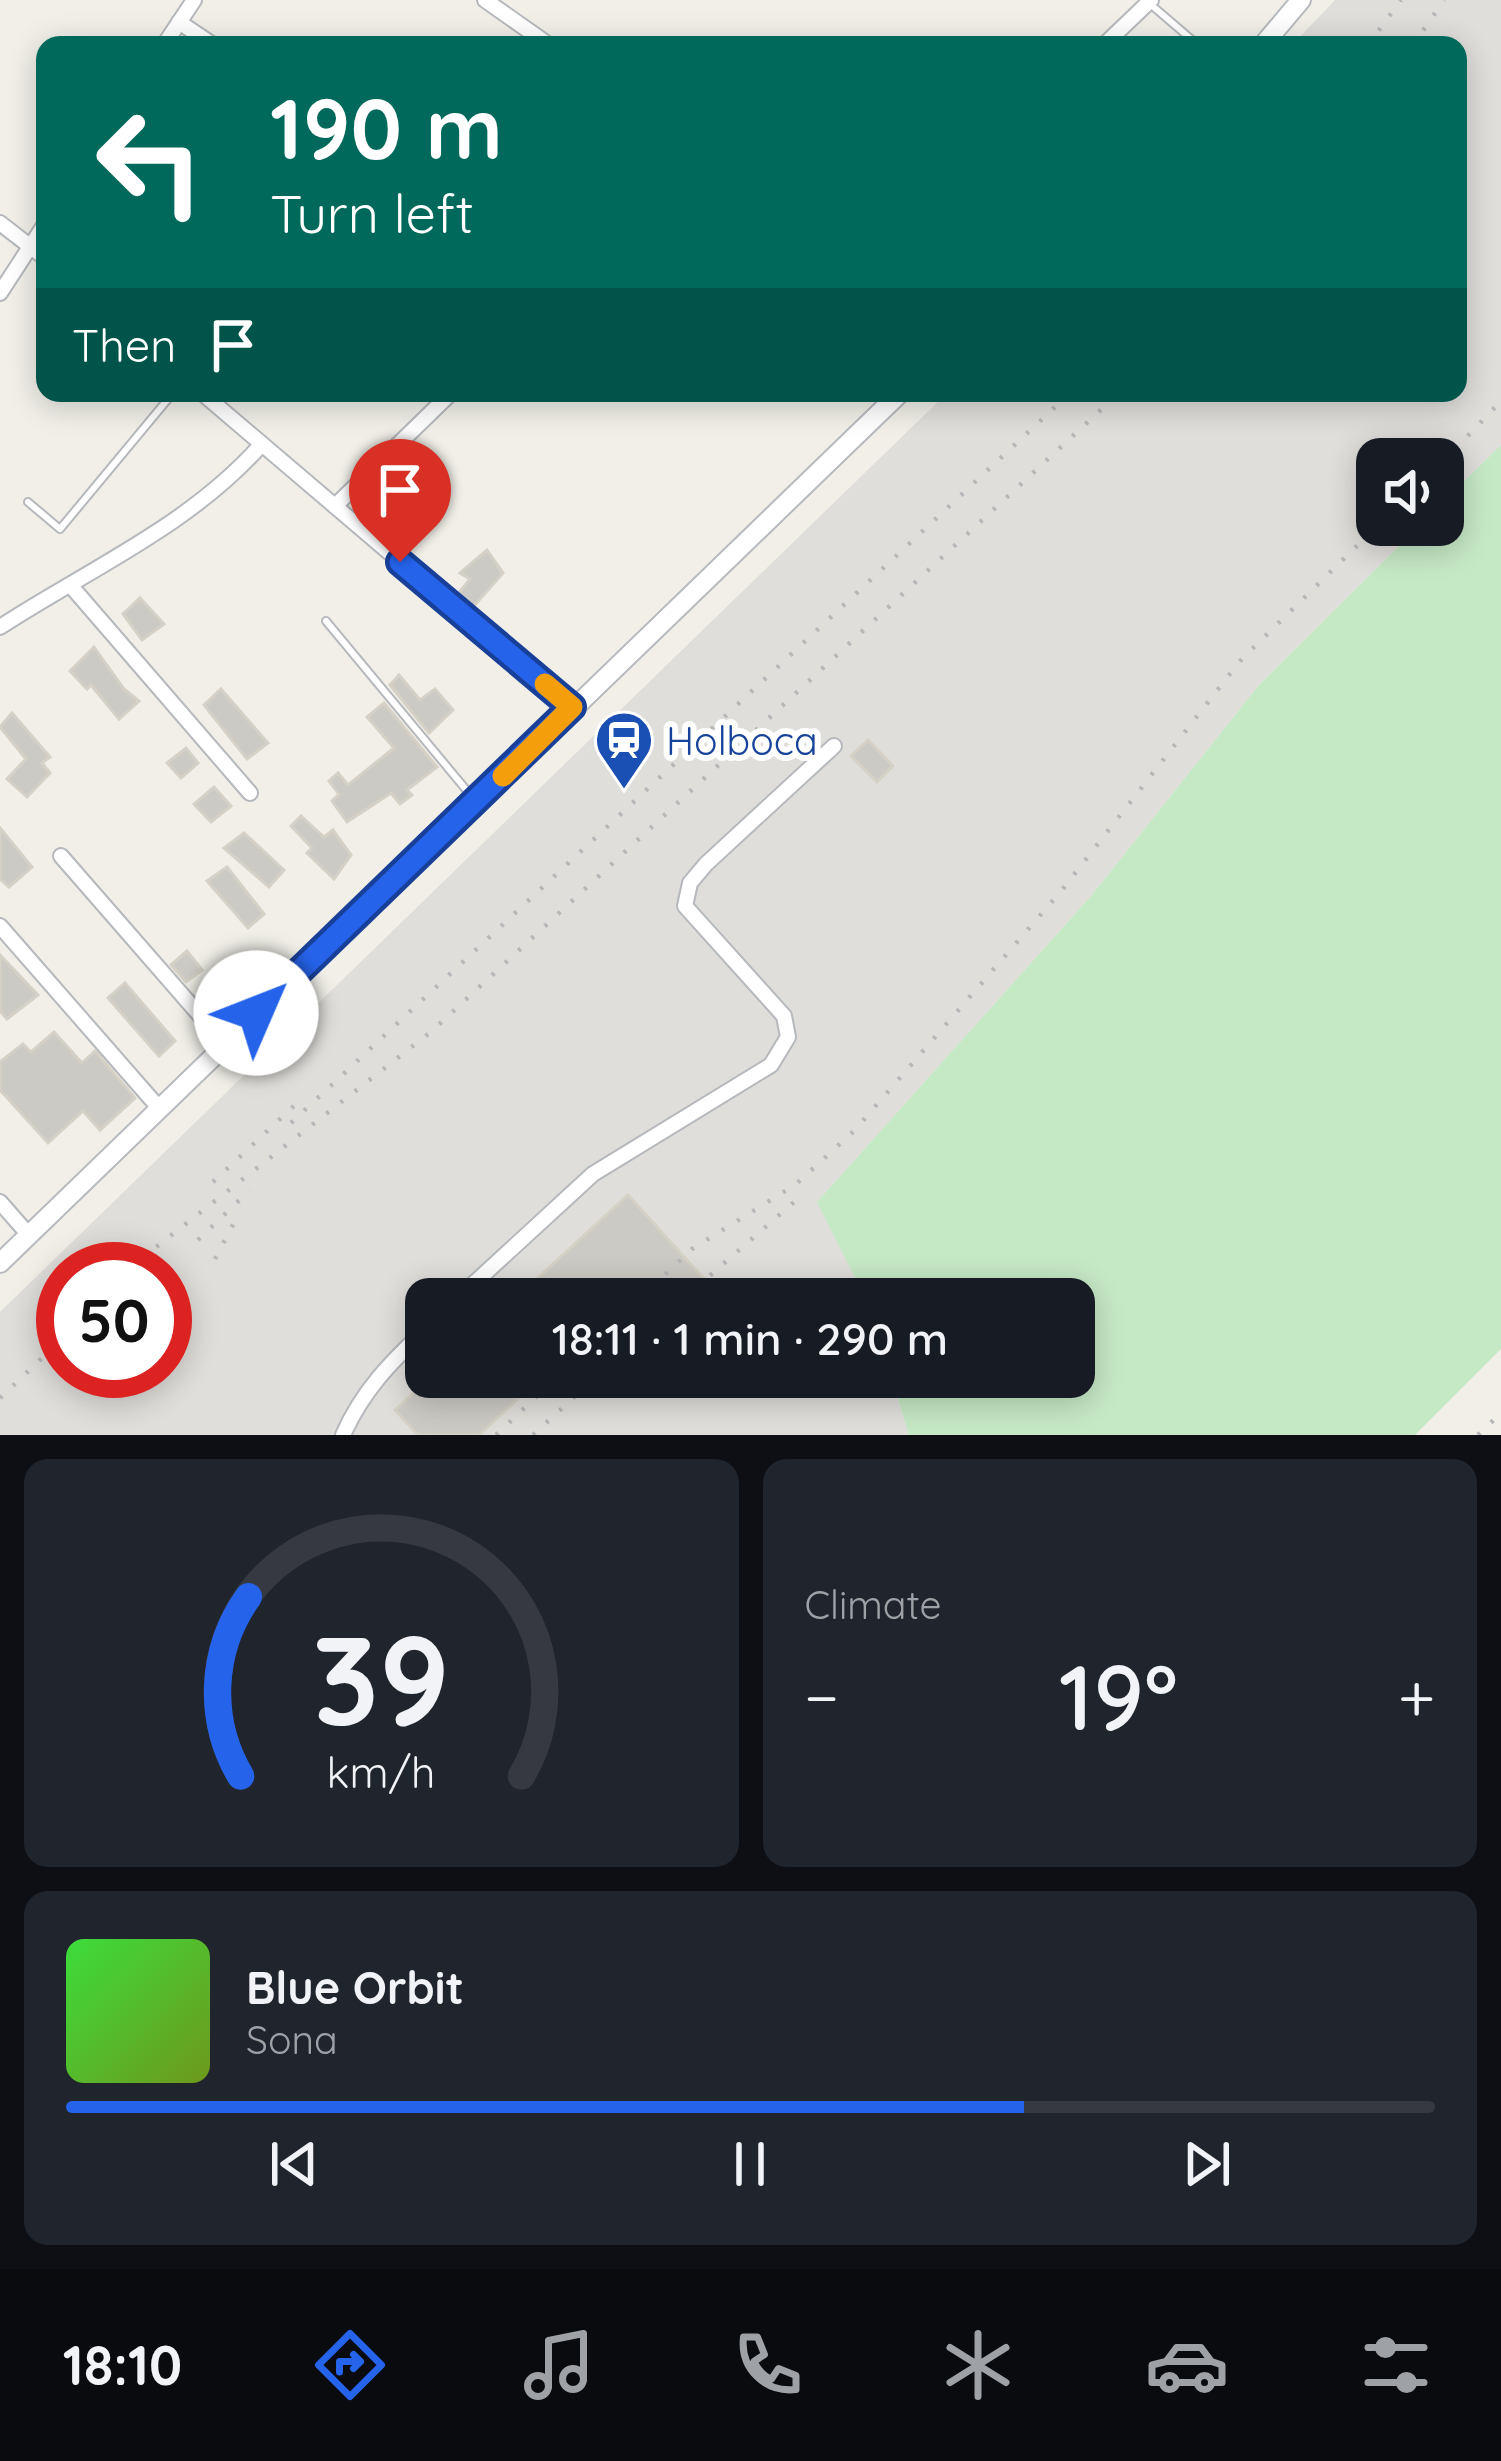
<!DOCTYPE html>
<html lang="en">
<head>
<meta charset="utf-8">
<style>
  :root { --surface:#171b24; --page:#20242c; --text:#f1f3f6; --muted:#9ea1a6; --line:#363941; --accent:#2563eb }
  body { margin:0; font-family:Quicksand,sans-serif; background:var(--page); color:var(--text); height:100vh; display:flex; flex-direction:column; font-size:45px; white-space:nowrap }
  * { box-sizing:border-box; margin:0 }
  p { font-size:39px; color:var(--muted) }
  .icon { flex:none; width:66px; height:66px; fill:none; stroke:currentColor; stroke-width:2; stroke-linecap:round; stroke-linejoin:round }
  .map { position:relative; height:1435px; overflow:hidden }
  .details { display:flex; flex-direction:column; gap:24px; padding:24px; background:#0d0f14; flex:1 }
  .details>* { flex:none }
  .hud { position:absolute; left:36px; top:36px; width:1431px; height:366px; border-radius:24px; box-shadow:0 6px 30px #0003; background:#00695c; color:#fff; overflow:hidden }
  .buttons { position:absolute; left:1356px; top:438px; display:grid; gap:24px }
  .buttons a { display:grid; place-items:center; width:108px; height:108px; border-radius:24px; background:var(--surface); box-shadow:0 6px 30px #0003; font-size:60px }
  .speed { position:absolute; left:36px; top:1242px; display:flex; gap:24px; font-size:60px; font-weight:700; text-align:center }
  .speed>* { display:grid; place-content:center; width:156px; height:156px; border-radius:50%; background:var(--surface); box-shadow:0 6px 30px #0003; line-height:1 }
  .speed .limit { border:18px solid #d22; background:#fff; color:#111 }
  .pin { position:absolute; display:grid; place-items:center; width:102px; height:102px; color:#fff; margin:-123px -51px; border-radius:50% 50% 50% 0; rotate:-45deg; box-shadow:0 0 12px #0007 }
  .pin .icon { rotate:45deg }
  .me { position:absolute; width:132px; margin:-66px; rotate:46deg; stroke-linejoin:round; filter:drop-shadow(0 0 9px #0008) }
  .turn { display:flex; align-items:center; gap:42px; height:252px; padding:0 36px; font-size:54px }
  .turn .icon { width:156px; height:156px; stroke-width:2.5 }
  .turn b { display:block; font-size:84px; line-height:102px }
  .then { display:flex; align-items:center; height:114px; padding:0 36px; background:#0003; gap:24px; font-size:45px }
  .big { font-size:90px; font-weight:600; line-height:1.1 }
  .details .card { flex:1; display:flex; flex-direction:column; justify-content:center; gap:18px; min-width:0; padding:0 42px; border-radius:24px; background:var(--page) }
  .details .dial { align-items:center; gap:0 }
  .dial svg { height:312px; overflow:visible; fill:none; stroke:var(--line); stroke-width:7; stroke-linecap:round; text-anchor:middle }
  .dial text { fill:var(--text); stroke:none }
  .song { display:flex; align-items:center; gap:36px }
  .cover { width:144px; height:144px; border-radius:18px; background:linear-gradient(135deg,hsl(120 70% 55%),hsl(80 70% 35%)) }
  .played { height:12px; border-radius:6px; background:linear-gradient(90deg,var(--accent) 70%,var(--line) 70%) }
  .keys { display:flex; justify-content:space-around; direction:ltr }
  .heat { display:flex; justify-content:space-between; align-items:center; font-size:66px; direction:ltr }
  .details .tiles { flex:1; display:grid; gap:24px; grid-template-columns:1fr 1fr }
  .card:last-child { grid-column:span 2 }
  .trip { position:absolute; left:405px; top:1278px; width:690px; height:120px; border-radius:24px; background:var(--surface); box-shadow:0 6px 30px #0003; font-weight:600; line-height:120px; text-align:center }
  .tab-bar { display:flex; height:192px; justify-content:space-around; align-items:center; background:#090b0e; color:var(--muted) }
  .tab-bar .icon { width:84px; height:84px }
  .tab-bar .current { color:var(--accent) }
  .tab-bar b { font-size:54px; color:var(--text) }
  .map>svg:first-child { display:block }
</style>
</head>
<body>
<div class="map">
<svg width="1501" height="1435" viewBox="0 0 1501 1435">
  <rect width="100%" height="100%" fill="#f1efe8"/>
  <path fill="#e0deda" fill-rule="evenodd" d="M1335 0H1501V445L1443 502V459H1377V525H1420L1259 685 1091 896 818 1201 866 1299H426V1377H891L909 1435H0V1312L947 393H1458V45H1292ZM63 1269H165V1371H63Z"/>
  <path fill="#c5e8c5" d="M1501 445V1349L1415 1435H909L891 1377H1074V1299H866L817 1202 1091 896 1259 685 1420 525H1443V502Z"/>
  <g fill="#cccac5" stroke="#d6d1c6" stroke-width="3">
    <path d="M487 550 503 573 473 607 458 594 470 579 460 573Z"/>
    <path d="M140 598 164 624 142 640 123 614Z"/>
    <path d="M94 647 124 689 139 701 119 719 91 685 87 689 70 671Z"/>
    <path d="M399 675 420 700 435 689 453 710 429 733 390 685Z"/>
    <path d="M221 689 268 743 247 759 204 705Z"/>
    <path d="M384 703 437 767 407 790 412 795 400 804 391 793 347 822 332 801 339 794 329 781 338 773 348 785 394 748 367 717Z"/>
    <path d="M12 713 50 757 42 763 50 773 27 797 7 779 26 759 0 727Z"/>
    <path d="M868 740 893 766 877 782 851 756Z"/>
    <path d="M186 748 198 763 181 778 167 763Z"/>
    <path d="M214 787 231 806 211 822 194 804Z"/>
    <path d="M301 816 324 837 333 830 351 855 334 879 307 853 312 848 291 826Z"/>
    <path d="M0 828 32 867 9 887 0 879Z"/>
    <path d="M244 833 284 870 269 887 224 848Z"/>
    <path d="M227 867 264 914 248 928 207 881Z"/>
    <path d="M187 951 202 970 186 982 171 965Z"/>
    <path d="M0 955 38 995 7 1019 0 1011Z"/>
    <path d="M125 983 175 1041 159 1056 108 998Z"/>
    <path d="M54 1032 82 1063 95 1051 135 1098 100 1130 83 1111 48 1143 0 1090V1062L23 1044 31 1052Z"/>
    <path d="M628 1195 704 1279 682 1299H515Z"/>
    <path d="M431 1377H541L479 1435H418L395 1410Z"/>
  </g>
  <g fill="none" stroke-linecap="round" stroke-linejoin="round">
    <defs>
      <g id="service">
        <path d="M1149 3 1198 45"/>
        <path d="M28 502 60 529 173 393"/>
        <path d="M326 621 473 798"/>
      </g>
      <g id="minor">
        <path d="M485 0 549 45"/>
        <path d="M179 22 213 45"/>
        <path d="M164 45 194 0"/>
        <path d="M1104 45 1151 0"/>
        <path d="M0 223 45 258"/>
        <path d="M0 293 45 224"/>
        <path d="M202 393 572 708"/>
        <path d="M335 506 451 393"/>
        <path d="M71 586 250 793"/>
        <path d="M0 627C89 569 189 526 261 445"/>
        <path d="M61 856 224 1043"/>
        <path d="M0 926 159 1108"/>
        <path d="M0 1202 28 1234"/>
        <path d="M457 1299 593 1174 771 1065 788 1037 784 1016 685 906 690 883 706 864 834 746"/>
        <path d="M343 1435C363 1390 391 1362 426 1329"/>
      </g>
      <g id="secondary">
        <path d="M1263 45 1301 0"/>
        <path d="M0 1263 900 393"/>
      </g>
    </defs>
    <use href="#service" stroke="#b5b8bc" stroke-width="10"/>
    <use href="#minor" stroke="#b5b8bc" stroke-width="18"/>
    <use href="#secondary" stroke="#b6babf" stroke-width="22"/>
    <use href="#service" stroke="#fff" stroke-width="6"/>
    <use href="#minor" stroke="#fff" stroke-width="14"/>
    <use href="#secondary" stroke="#fff" stroke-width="18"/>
    <g stroke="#b6b7b8" stroke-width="4.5" stroke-dasharray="3 15" stroke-linecap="butt">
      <path d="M1368 45 1401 0"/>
      <path d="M1413 45 1444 0"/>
      <path d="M1443 462 1501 401"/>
      <path d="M291 1123 1070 393"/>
      <path d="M213 1182 296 1104"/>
      <path d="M198 1240 250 1190"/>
      <path d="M215 1259 238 1215"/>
      <path d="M128 1269 432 1031 1119 393"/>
      <path d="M639 1299 692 1249 795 1185 854 1131 1062 890 1240 661 1378 525"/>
      <path d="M683 1299 801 1196"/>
      <path d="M0 1398 63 1338"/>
      <path d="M496 1435 557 1377"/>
      <path d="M533 1435 596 1377"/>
      <path d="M1478 1435 1501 1413"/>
    </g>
  </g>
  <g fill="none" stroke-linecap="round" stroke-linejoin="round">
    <defs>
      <path id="route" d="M256 1013 572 707 400 562"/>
    </defs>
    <use href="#route" stroke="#184099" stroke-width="30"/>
    <use href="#route" stroke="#2563eb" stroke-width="21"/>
    <path stroke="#f59e0b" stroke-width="21" d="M503 776 572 707 545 684"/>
  </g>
  <defs>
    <symbol id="station-pin" viewBox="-11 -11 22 30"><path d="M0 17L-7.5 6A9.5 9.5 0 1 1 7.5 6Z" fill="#1a4fb4" stroke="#fff"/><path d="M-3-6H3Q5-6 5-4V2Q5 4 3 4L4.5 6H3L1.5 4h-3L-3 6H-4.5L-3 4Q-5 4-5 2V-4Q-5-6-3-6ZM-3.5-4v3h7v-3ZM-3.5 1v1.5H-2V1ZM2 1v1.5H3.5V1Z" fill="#fff"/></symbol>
  </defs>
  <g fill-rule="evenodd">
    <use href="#station-pin" x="591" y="707" width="66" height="90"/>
  </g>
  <g text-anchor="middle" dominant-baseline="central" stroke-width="12" stroke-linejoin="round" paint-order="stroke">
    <g font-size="39" fill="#164399" stroke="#fff" text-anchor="start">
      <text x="666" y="740">Holboca</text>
    </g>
  </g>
</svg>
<div class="buttons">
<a><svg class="icon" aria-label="sound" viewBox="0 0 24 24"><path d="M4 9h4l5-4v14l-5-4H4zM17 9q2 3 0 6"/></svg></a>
</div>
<div class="speed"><div class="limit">50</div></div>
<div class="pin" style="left:400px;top:562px;background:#d93025"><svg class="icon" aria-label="arrive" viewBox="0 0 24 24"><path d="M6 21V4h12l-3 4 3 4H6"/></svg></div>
<svg class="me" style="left:256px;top:1013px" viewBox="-20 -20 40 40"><circle r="19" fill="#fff"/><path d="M0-13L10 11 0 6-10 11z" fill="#2563eb"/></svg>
<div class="trip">18:11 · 1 min · 290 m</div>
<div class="hud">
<div class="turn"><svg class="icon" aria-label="left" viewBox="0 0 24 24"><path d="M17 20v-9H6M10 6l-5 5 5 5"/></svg><div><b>190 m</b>Turn left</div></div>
<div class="then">Then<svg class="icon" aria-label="arrive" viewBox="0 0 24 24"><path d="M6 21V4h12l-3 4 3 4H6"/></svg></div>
</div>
</div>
<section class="details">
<div class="tiles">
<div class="card dial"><svg viewBox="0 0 100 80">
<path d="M14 69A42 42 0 1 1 86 69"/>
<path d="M14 69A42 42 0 0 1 16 23" stroke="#2563eb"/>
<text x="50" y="56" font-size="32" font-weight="700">39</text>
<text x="50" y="72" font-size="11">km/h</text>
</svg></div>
<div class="card"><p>Climate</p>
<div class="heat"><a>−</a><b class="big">19°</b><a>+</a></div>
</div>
<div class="card">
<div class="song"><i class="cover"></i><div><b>Blue Orbit</b><p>Sona</p></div></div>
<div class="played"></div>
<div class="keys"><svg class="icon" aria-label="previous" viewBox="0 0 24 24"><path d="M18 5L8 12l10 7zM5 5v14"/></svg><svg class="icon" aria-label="pause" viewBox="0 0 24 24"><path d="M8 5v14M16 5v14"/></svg><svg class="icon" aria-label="next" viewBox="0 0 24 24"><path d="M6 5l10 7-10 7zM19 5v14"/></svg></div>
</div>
</div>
</section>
<nav class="tab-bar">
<b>18:10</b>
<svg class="icon current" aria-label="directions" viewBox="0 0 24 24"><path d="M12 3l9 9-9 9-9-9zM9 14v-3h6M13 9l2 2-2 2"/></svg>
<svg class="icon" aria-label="music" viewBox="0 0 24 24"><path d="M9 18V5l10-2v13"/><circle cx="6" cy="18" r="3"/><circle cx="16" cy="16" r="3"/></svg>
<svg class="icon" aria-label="phone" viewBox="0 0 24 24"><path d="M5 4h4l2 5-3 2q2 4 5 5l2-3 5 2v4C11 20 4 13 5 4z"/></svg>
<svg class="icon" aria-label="climate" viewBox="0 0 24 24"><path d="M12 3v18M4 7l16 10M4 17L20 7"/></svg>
<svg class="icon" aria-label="car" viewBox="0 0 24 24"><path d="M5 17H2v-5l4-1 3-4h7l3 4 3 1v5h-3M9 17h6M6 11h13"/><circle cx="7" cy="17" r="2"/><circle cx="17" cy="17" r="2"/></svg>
<svg class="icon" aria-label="filters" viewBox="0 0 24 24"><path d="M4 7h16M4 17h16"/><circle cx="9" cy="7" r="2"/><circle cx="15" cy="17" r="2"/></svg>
</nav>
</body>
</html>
